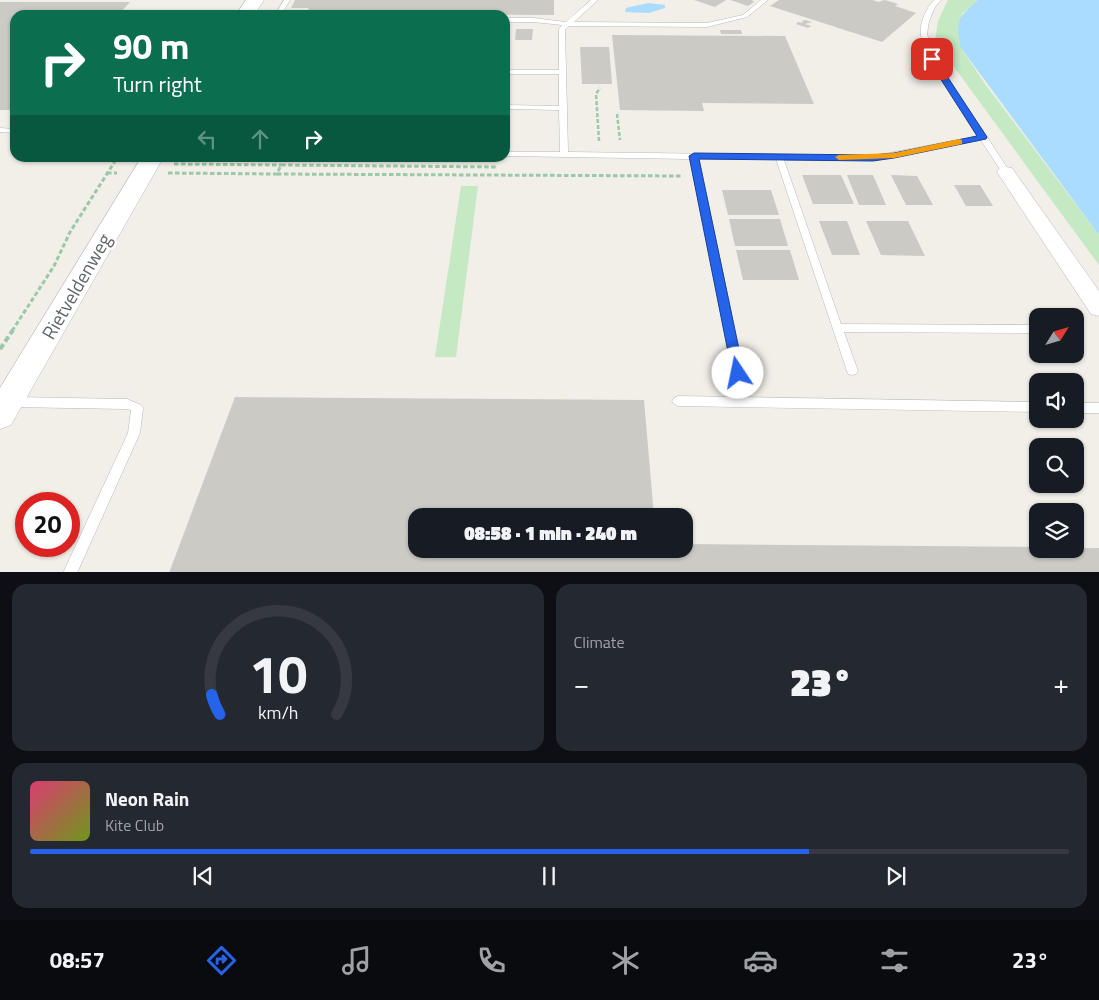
<!DOCTYPE html>
<html lang="en">
<head>
<meta charset="utf-8">
<style>
  :root { --surface:#171b24; --page:#242831; --text:#f1f3f6; --muted:#9ea1a6; --line:#363941; --accent:#2563eb }
  body { margin:0; font-family:"Titillium Web",sans-serif; background:var(--page); color:var(--text); height:100vh; display:flex; flex-direction:column; font-size:19px; white-space:nowrap }
  * { box-sizing:border-box; margin:0 }
  p { font-size:16px; color:var(--muted) }
  .icon { flex:none; width:28px; height:28px; fill:none; stroke:currentColor; stroke-width:2; stroke-linecap:round; stroke-linejoin:round }
  .map { position:relative; height:572px; overflow:hidden }
  .details { display:flex; flex-direction:column; gap:12px; padding:12px; background:#0d0f14; flex:1 }
  .details>* { flex:none }
  .banner { position:absolute; left:10px; top:10px; width:500px; height:152px; border-radius:15px; box-shadow:0 1px 4px #0004; background:#0b6e4f; color:#fff; overflow:hidden }
  .needle { width:32px; rotate:53deg }
  .tools { position:absolute; left:1029px; top:308px; display:grid; gap:10px }
  .tools a { display:grid; place-items:center; width:55px; height:55px; border-radius:10px; background:var(--surface); box-shadow:0 1px 4px #0004; font-size:25px }
  .speed { position:absolute; left:15px; top:492px; display:flex; gap:10px; font-size:25px; font-weight:700; text-align:center }
  .speed>* { display:grid; place-content:center; width:65px; height:65px; border-radius:50%; background:var(--surface); box-shadow:0 1px 4px #0004; line-height:1 }
  .speed .limit { border:8px solid #d22; background:#fff; color:#111 }
  .pin { position:absolute; display:grid; place-items:center; width:42px; height:42px; color:#fff; margin:-21px; border-radius:10px; box-shadow:0 2px 8px #0006 }
  .me { position:absolute; width:55px; margin:-28px; rotate:349deg; stroke-linejoin:round; filter:drop-shadow(0 0 4px #0008) }
  .turn { display:flex; align-items:center; gap:18px; height:105px; padding:0 20px; font-size:22px }
  .turn .icon { width:65px; height:65px; stroke-width:2.5 }
  .turn b { display:block; font-size:35px; line-height:42px }
  .lanes { display:flex; align-items:center; height:48px; padding:0 20px; background:#0003; justify-content:center; gap:25px; direction:ltr }
  .lanes .off { opacity:.35 }
  .big { font-size:38px; font-weight:800; line-height:1.1 }
  .details .widget { flex:1; display:flex; flex-direction:column; justify-content:center; gap:8px; min-width:0; padding:0 18px; border-radius:15px; background:var(--page) }
  .details .dial { align-items:center; gap:0 }
  .dial svg { height:130px; overflow:visible; fill:none; stroke:var(--line); stroke-width:7; stroke-linecap:round; text-anchor:middle }
  .dial text { fill:var(--text); stroke:none }
  .song { display:flex; align-items:center; gap:15px }
  .cover { width:60px; height:60px; border-radius:8px; background:linear-gradient(135deg,hsl(340 70% 55%),hsl(80 70% 35%)) }
  .played { height:5px; border-radius:2px; background:linear-gradient(90deg,var(--accent) 75%,var(--line) 75%) }
  .keys { display:flex; justify-content:space-around; direction:ltr }
  .heat { display:flex; justify-content:space-between; align-items:center; font-size:28px; direction:ltr }
  .details .tiles { flex:1; display:grid; gap:12px; grid-template-columns:1fr 1fr }
  .widget:last-child { grid-column:span 2 }
  .trip { position:absolute; left:408px; top:508px; width:285px; height:50px; border-radius:15px; background:var(--surface); box-shadow:0 1px 4px #0004; font-weight:800; line-height:50px; text-align:center }
  .tab-bar { display:flex; height:80px; justify-content:space-around; align-items:center; background:#090b0e; color:var(--muted) }
  .tab-bar .icon { width:35px; height:35px }
  .tab-bar .current { color:var(--accent) }
  .tab-bar b { font-size:22px; color:var(--text) }
  .map>svg:first-child { display:block }
</style>
</head>
<body>
<div class="map">
<svg width="1099" height="573" viewBox="0 0 1099 573">
  <rect width="100%" height="100%" fill="#f1efe8"/>
  <g fill="#c4e9c3">
    <path d="M948 0H978L962 14 961 48 985 84 1099 235V265L935 41 938 21Z"/>
    <path d="M461 186H478L456 357H435Z"/>
  </g>
  <g fill="#aadcff">
    <path d="M978 0H1099V235L961 48C955 21 958 17 978 0Z"/>
    <path d="M648 3 665 5V8L649 13 625 12 626 8Z"/>
  </g>
  <g fill="#cccac4">
    <path d="M295 0H554V15L376 14 377 11 308 10 309 8H291Z"/>
    <path d="M694 0H726L715 7Z"/>
    <path d="M730 0H752L754 2 748 6Z"/>
    <path d="M779 0H873L878 2 885 0 898 4 895 6 916 13 882 42 770 6Z"/>
    <path d="M0 2H130L118 15H15V110H0Z"/>
    <path d="M805 20 812 22 805 24 811 26 808 28 796 24 798 22 803 23 802 21Z"/>
    <path d="M516 29H533L532 40H515Z"/>
    <path d="M720 30H741L742 34H721Z"/>
    <path d="M612 35 785 36 814 104 702 103 704 111 620 110Z"/>
    <path d="M580 47H609L612 84H582Z"/>
    <path d="M802 175H841L854 204H813Z"/>
    <path d="M847 175H873L886 205H859Z"/>
    <path d="M891 175 917 176 933 205H906Z"/>
    <path d="M954 185H980L993 206H966Z"/>
    <path d="M722 190H771L779 215H728Z"/>
    <path d="M729 219H780L788 246H735Z"/>
    <path d="M819 221H847L860 255H832Z"/>
    <path d="M866 221H908L925 256 881 255Z"/>
    <path d="M736 250H790L799 280H743Z"/>
    <path d="M235 397 644 400 654 516H416V549H684V544L1038 547V549L1099 548V573H169Z"/>
  </g>
  <g fill="none" stroke-linecap="round" stroke-linejoin="round">
    <defs>
      <g id="lane">
        <path d="M284 0H290L281 15H275Z"/>
        <path d="M591 0H598L574 22 707 23 743 15 761 0H768L747 17 707 27 569 26 565 30 568 152 873 156 978 136C962 110 925 63 921 35 919 24 926 8 934 0H941L935 7 929 21 927 34 936 59 1010 172 1009 174H1003L981 140 873 160H784L841 324 1038 325V333L844 332 858 371 856 374 852 375 848 374 776 159H699L744 373 742 376 738 377 734 376 690 159 505 156V152H560L559 110 505 109V105L559 106V74H505V70H559V29L562 25 533 22H505V18H533L566 22Z"/>
        <path d="M0 128 15 129V133L0 132Z"/>
        <path d="M678 396 1038 402V412L678 406 674 404 672 401 674 398Z"/>
        <path d="M12 397 127 399 141 405 143 408 140 433 77 573H63L128 433 131 410 126 409 12 407 8 405 6 402 8 399Z"/>
        <rect x="1075" y="403" width="24" height="10"/>
      </g>
      <path id="street" d="M1006 167 1012 168 1099 291V316L1091 314 997 172 1000 168Z"/>
      <g id="secondary">
        <path d="M246 0H264L254 15H236Z"/>
        <path d="M141 158H163L11 425 0 429V388Z"/>
      </g>
    </defs>
    <use href="#lane" stroke="#b5b8bc" stroke-width="1"/>
    <use href="#street" stroke="#b5b8bc" stroke-width="1"/>
    <use href="#secondary" stroke="#b6babf" stroke-width="1"/>
    <g stroke="#9bc9a7" stroke-width="2.5" stroke-dasharray="4 2" stroke-linecap="butt">
      <path d="M617 114 620 140"/>
      <path d="M599 141 596 94 600 88"/>
    </g>
    <g stroke="#9bc9a7" stroke-width="3" stroke-dasharray="4.5 2.5" stroke-linecap="butt">
      <path d="M174 164 281 165"/>
      <path d="M107 173H117"/>
      <path d="M168 173 277 174 281 165 498 167"/>
      <path d="M277 174 682 176"/>
      <path d="M12 331 54 266 70 232 117 158"/>
    </g>
    <path stroke="#9bc9a7" stroke-width="4" stroke-dasharray="6 3" stroke-linecap="butt" d="M0 349 13 330"/>
    <use href="#lane" fill="#fff" fill-rule="evenodd"/>
    <use href="#street" fill="#fff" fill-rule="evenodd"/>
    <use href="#secondary" fill="#fff" fill-rule="evenodd"/>
  </g>
  <path fill="#2563eb" stroke="#184099" d="M929 58H935L987 137 986 139 894 158 873 161 699 159 744 373 742 377H733L689 156 694 153 873 155 894 153 977 136 928 59Z"/>
  <path fill="#f59e0b" d="M959 139 962 140V144L894 158 839 160 835 157 839 155 894 153Z"/>
  <g text-anchor="middle" dominant-baseline="central" stroke-width="4.5" stroke-linejoin="round" paint-order="stroke">
    <g font-size="19" fill="#5f6368" stroke="#fff">
      <text transform="translate(76 286) rotate(-60)">Rietveldenweg</text>
    </g>
  </g>
</svg>
<div class="tools">
<a><svg class="needle" viewBox="-14 -14 28 28"><path d="M0-13l5 13h-10z" fill="#e53935"/><path d="M0 13l5-13h-10z" fill="#9ea1a6"/></svg></a>
<a><svg class="icon" aria-label="sound" viewBox="0 0 24 24"><path d="M4 9h4l5-4v14l-5-4H4zM17 9q2 3 0 6"/></svg></a>
<a><svg class="icon" aria-label="search" viewBox="0 0 24 24"><circle cx="10" cy="10" r="6"/><path d="M15 15l6 6"/></svg></a>
<a><svg class="icon" aria-label="layers" viewBox="0 0 24 24"><path d="M12 4l9 5-9 5-9-5zM3 14l9 5 9-5"/></svg></a>
</div>
<div class="speed"><div class="limit">20</div></div>
<div class="pin" style="left:932px;top:59px;background:#d93025"><svg class="icon" aria-label="arrive" viewBox="0 0 24 24"><path d="M6 21V4h12l-3 4 3 4H6"/></svg></div>
<svg class="me" style="left:738px;top:373px" viewBox="-20 -20 40 40"><circle r="19" fill="#fff"/><path d="M0-13L10 11 0 6-10 11z" fill="#2563eb"/></svg>
<div class="trip">08:58 · 1 min · 240 m</div>
<div class="banner">
<div class="turn"><svg class="icon" aria-label="right" viewBox="0 0 24 24"><path d="M7 20v-9h11M14 6l5 5-5 5"/></svg><div><b>90 m</b>Turn right</div></div>
<div class="lanes"><svg class="icon off" aria-label="left" viewBox="0 0 24 24"><path d="M17 20v-9H6M10 6l-5 5 5 5"/></svg><svg class="icon off" aria-label="ahead" viewBox="0 0 24 24"><path d="M12 20V5M6 11l6-6 6 6"/></svg><svg class="icon" aria-label="right" viewBox="0 0 24 24"><path d="M7 20v-9h11M14 6l5 5-5 5"/></svg></div>
</div>
</div>
<section class="details">
<div class="tiles">
<div class="widget dial"><svg viewBox="0 0 100 80">
<path d="M14 69A42 42 0 1 1 86 69"/>
<path d="M14 69A42 42 0 0 1 9 57" stroke="#2563eb"/>
<text x="50" y="56" font-size="32" font-weight="700">10</text>
<text x="50" y="72" font-size="11">km/h</text>
</svg></div>
<div class="widget"><p>Climate</p>
<div class="heat"><a>−</a><b class="big">23°</b><a>+</a></div>
</div>
<div class="widget">
<div class="song"><i class="cover"></i><div><b>Neon Rain</b><p>Kite Club</p></div></div>
<div class="played"></div>
<div class="keys"><svg class="icon" aria-label="previous" viewBox="0 0 24 24"><path d="M18 5L8 12l10 7zM5 5v14"/></svg><svg class="icon" aria-label="pause" viewBox="0 0 24 24"><path d="M8 5v14M16 5v14"/></svg><svg class="icon" aria-label="next" viewBox="0 0 24 24"><path d="M6 5l10 7-10 7zM19 5v14"/></svg></div>
</div>
</div>
</section>
<nav class="tab-bar">
<b>08:57</b>
<svg class="icon current" aria-label="directions" viewBox="0 0 24 24"><path d="M12 3l9 9-9 9-9-9zM9 14v-3h6M13 9l2 2-2 2"/></svg>
<svg class="icon" aria-label="music" viewBox="0 0 24 24"><path d="M9 18V5l10-2v13"/><circle cx="6" cy="18" r="3"/><circle cx="16" cy="16" r="3"/></svg>
<svg class="icon" aria-label="phone" viewBox="0 0 24 24"><path d="M5 4h4l2 5-3 2q2 4 5 5l2-3 5 2v4C11 20 4 13 5 4z"/></svg>
<svg class="icon" aria-label="climate" viewBox="0 0 24 24"><path d="M12 3v18M4 7l16 10M4 17L20 7"/></svg>
<svg class="icon" aria-label="car" viewBox="0 0 24 24"><path d="M5 17H2v-5l4-1 3-4h7l3 4 3 1v5h-3M9 17h6M6 11h13"/><circle cx="7" cy="17" r="2"/><circle cx="17" cy="17" r="2"/></svg>
<svg class="icon" aria-label="filters" viewBox="0 0 24 24"><path d="M4 7h16M4 17h16"/><circle cx="9" cy="7" r="2"/><circle cx="15" cy="17" r="2"/></svg>
<b>23°</b>
</nav>
</body>
</html>
